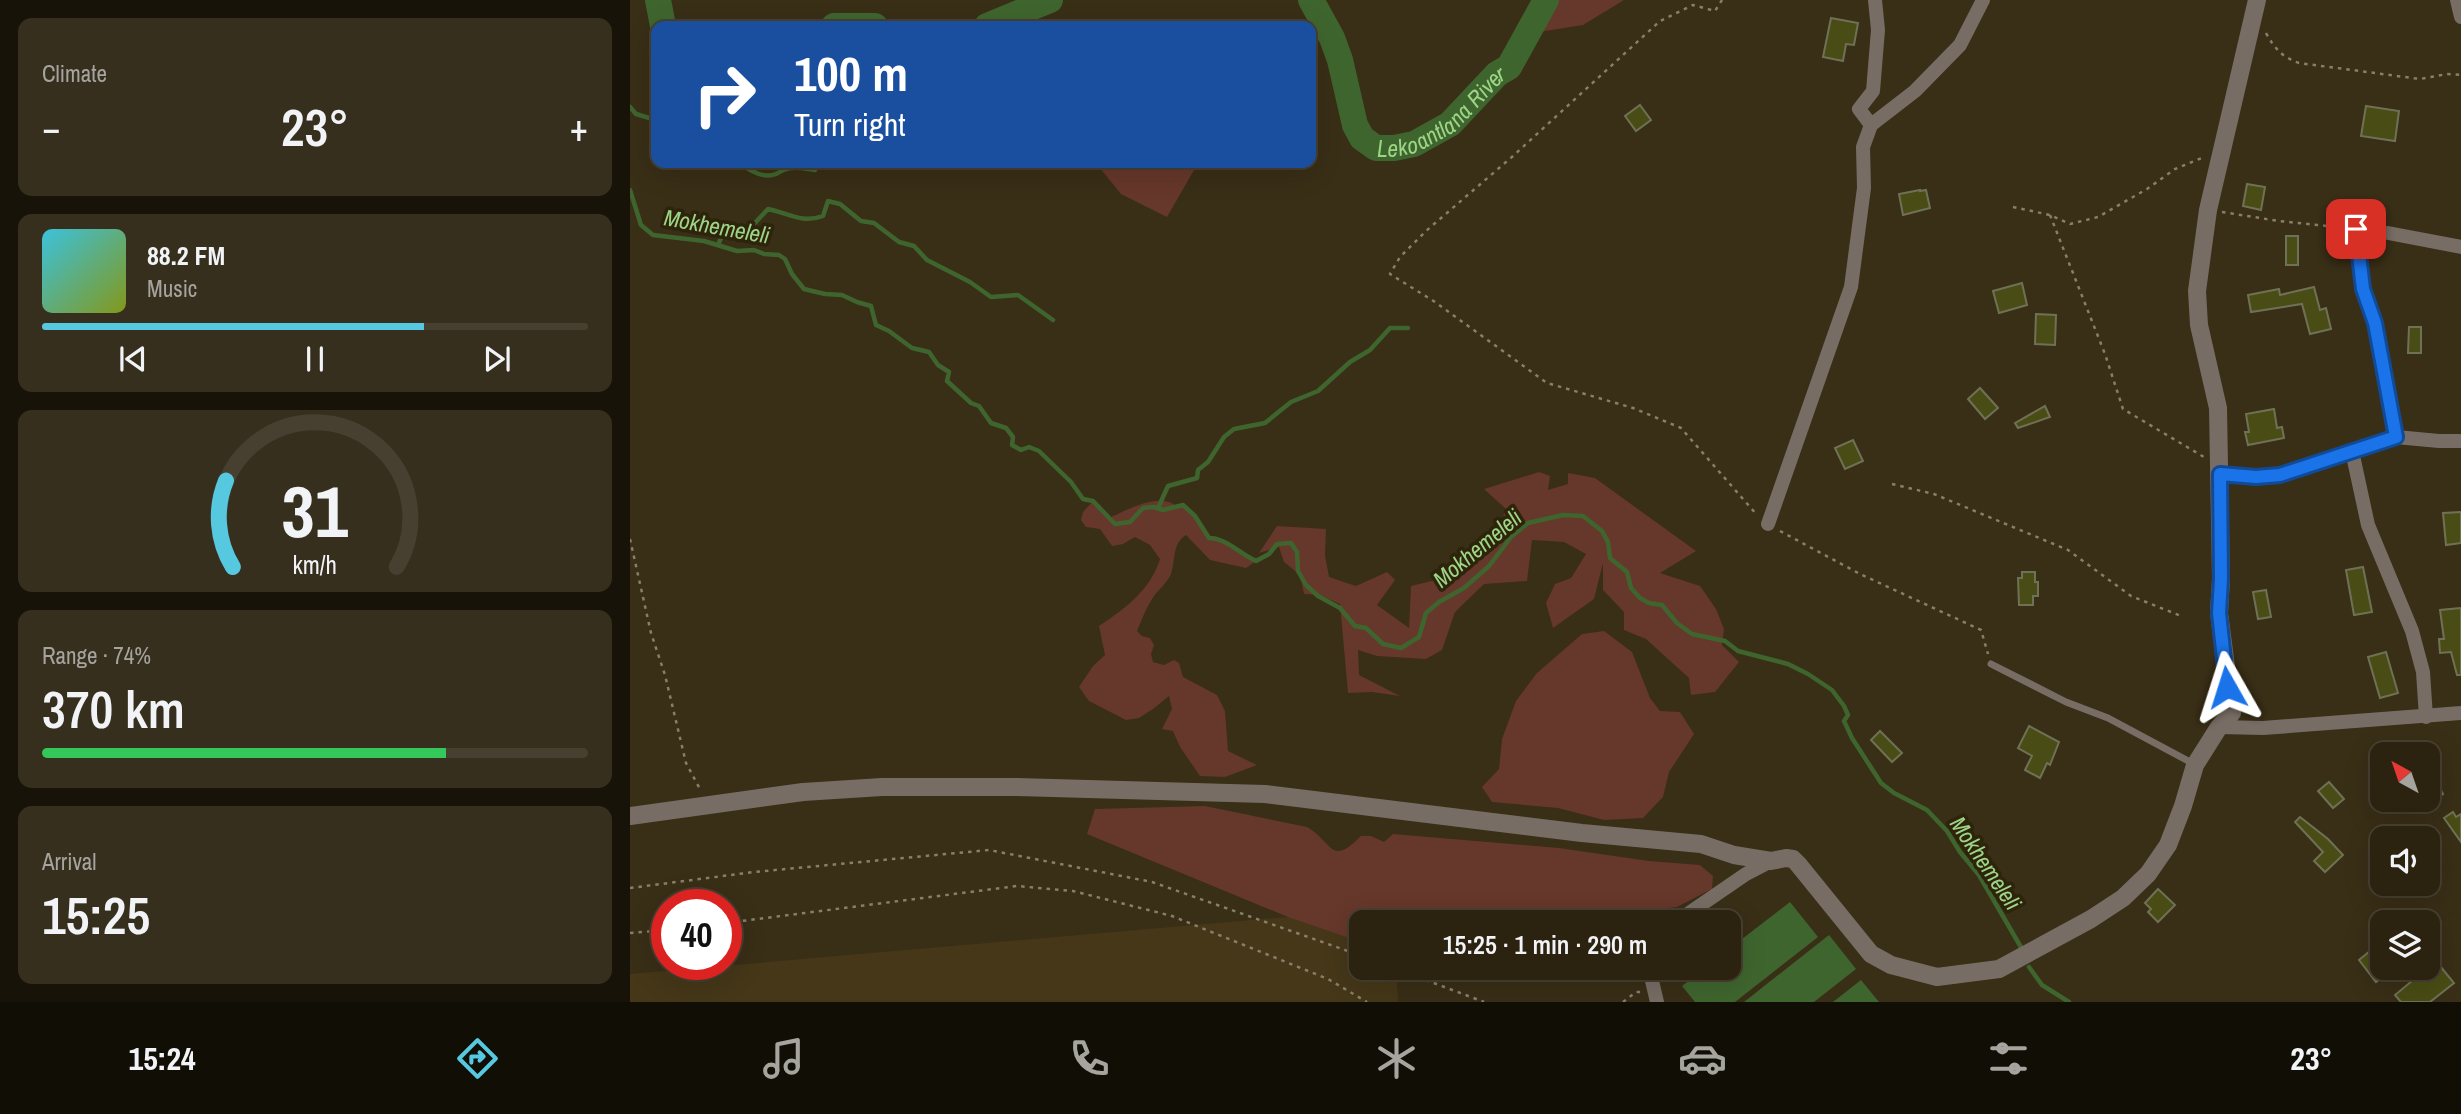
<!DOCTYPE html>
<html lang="en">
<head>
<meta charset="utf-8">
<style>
  :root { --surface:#2b2210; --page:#372f1e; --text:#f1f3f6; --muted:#a6a49f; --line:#473f30; --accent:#56c9e1 }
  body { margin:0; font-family:"Archivo Narrow",sans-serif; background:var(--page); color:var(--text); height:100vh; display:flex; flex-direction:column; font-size:26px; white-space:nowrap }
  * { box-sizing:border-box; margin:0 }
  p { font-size:23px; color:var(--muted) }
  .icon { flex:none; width:38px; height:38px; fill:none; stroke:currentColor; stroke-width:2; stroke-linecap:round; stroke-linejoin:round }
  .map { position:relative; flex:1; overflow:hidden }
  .panel { display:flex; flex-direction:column; gap:18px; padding:18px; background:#181309; width:630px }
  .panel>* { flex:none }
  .top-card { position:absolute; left:21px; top:21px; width:665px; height:147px; border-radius:14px; box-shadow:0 7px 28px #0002,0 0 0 2px var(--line); background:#1a4fa0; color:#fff; overflow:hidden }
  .needle { width:46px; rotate:320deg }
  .controls { position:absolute; left:1740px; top:742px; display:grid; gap:14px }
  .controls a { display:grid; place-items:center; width:70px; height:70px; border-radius:14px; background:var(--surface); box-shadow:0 7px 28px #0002,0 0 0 2px var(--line); font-size:35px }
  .speed { position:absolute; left:21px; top:889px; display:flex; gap:14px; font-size:35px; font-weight:700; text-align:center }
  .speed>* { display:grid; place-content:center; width:91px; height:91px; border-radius:50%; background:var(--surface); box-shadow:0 7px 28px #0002,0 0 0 2px var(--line); line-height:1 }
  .speed .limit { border:10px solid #d22; background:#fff; color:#111 }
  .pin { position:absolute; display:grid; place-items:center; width:60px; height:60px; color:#fff; margin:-30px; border-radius:14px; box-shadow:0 4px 10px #0006 }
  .me { position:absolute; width:77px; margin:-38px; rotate:354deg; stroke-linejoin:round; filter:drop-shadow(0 0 5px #0008) }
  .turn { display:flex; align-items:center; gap:24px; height:147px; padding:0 28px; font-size:32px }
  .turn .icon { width:91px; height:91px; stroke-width:2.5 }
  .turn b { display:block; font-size:49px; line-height:60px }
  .big { font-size:52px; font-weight:600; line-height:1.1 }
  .panel .card { flex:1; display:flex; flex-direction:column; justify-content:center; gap:10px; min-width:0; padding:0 24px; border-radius:14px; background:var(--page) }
  .panel .dial { align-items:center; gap:0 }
  .dial svg { height:182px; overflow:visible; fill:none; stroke:var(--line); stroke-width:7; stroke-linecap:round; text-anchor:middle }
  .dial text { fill:var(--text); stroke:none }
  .song { display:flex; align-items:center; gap:21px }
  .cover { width:84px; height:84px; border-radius:10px; background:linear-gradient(135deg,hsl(190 70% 55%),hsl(70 70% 35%)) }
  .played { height:7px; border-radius:4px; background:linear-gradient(90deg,var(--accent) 70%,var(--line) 70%) }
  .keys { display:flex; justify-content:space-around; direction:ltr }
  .heat { display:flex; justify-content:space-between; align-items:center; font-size:38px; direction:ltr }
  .charge { height:10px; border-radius:5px; background:linear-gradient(90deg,#34c759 74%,var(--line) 0) }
  .trip { position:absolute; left:719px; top:910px; width:392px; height:70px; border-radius:14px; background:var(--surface); box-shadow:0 7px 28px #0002,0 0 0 2px var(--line); font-weight:600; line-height:70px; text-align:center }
  .tab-bar { display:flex; height:112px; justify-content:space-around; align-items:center; background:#110e06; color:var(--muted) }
  .tab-bar .icon { width:49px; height:49px }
  .tab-bar .on { color:var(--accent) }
  .tab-bar b { font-size:32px; color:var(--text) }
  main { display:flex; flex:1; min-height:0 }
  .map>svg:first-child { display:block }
</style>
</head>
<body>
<main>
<section class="panel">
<div class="card"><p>Climate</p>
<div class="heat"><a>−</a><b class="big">23°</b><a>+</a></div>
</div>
<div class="card">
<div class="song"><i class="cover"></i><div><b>88.2 FM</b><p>Music</p></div></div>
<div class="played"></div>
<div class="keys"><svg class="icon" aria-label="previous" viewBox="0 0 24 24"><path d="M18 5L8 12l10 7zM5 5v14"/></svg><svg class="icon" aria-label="pause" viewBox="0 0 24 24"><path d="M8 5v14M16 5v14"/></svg><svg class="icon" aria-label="next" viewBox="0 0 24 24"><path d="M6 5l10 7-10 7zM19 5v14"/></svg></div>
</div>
<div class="card dial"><svg viewBox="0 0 100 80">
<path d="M14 69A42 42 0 1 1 86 69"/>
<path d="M14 69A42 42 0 0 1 11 31" stroke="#56c9e1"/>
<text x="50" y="56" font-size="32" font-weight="700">31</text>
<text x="50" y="72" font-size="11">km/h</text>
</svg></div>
<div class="card"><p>Range · 74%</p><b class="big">370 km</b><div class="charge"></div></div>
<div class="card"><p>Arrival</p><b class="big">15:25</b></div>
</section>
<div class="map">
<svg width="1831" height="1002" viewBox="0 0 1831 1002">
  <rect width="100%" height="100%" fill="#392e16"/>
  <path fill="#453718" d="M761 908 732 922V968H766L768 1002H0V974Z"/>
  <g fill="#66372b">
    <path d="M920 0H994L953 25 909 32Z"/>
    <path d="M472 163H568L537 217 491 194 469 167Z"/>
    <path d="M909 472 920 476 918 490 938 484V473L965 478 1066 551 1030 573 1070 586 1086 609 1094 629 1092 645 1109 662 1085 692 1061 695 1059 678 1016 639 994 630V612L973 590V563L964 599 923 628 916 603 925 584 941 578 956 554 934 542 902 540 897 581 854 584 825 612 812 650 796 659 747 656 728 650 729 675 770 696 742 692 718 693 710 604 690 595 674 594 670 575 654 562 649 547 629 553 647 526 696 529 695 555 699 577 726 586 757 572 765 580 747 605 779 628 781 586 830 574 866 536 876 509 854 489Z"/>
    <path d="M463 501 479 518C497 510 527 493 545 505H553L565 517 579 538C596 539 610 554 626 561L616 568 580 560 556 535C542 544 546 558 541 574 537 583 530 588 524 596 517 606 512 619 507 631L512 636 520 638 524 645 521 654 523 662 534 665 544 660 549 663 553 677 587 695 595 711 598 751 627 765 595 777 570 776 550 747 543 731 532 729 542 709 539 696 523 709 509 718 496 720 459 701 449 687 463 666 475 655 469 626C495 609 521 589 530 559L520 545 505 537 493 544 482 546 470 529 456 527 451 520 453 512Z"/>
    <path d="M974 631 1002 652 1020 698 1030 711 1050 712 1064 734 1039 772 1033 797 1013 818 974 820 928 808 862 802 852 787 869 769 872 739 886 701 907 673 952 634Z"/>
    <path d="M575 806 677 827C704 843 700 867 731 836H741L754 842 763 834 929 848 1019 861 1070 865 1083 876 1082 889 1047 907 1021 910 992 922H732L731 941H728L658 917 457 834 465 809Z"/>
  </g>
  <g fill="#3f652e">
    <path d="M1160 902 1188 937 1105 1002H1065L1052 986 1076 968H1099V949Z"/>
    <path d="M1199 935 1226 969 1184 1002H1114Z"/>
    <path d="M1231 980 1249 1002H1203Z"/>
  </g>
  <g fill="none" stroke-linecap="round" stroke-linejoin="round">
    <g stroke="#3f652e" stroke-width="4.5">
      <path d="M0 107 6 114 26 120"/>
      <path d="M110 163C120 171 133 179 146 174 152 171 155 168 162 168 169 167 177 169 185 170"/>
      <path d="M0 190 11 225 23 235 74 241 107 251 124 250 134 254 149 255 155 259 162 274 174 289 195 294 212 295 227 302 241 306 246 325 259 331 282 348 299 352 308 365 319 372 317 381 341 403 349 406 361 423 376 428 383 437 382 445 391 450 399 447 409 451 441 482 453 499 463 501 485 524 500 522 513 508 524 507 533 510 553 505 565 516 579 538C596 538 610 554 626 561L639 554 647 544 661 543 667 552 668 571 676 585 688 596 710 608 725 626 736 628 753 644 771 648 789 637 796 613 809 602 834 588 859 566 881 537 898 523 933 515 953 516 972 531 978 542 980 558 997 572 1001 588 1010 598 1019 603 1032 605 1047 623 1062 634 1095 641 1108 651 1158 664 1178 674 1202 690 1214 706 1218 715 1214 721 1222 738 1251 783 1264 793 1297 810 1317 831 1330 852 1349 875 1392 949"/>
      <path d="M88 245 91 238 98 231 113 230 123 225 138 209C158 213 172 224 193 216L198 201 210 204 231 221 244 223 269 242 284 246 297 260 340 282 361 297 388 295 423 320"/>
      <path d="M528 508 538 486 567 478 568 470 578 462 594 437 604 429 635 423 661 402 688 391 720 362 740 350 760 328H778"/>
      <path d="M1399 967 1412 985 1439 1002"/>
    </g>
    <g stroke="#3f652e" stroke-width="26">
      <path d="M28 0 33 26"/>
      <path id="s1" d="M681 0 702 38 710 60 725 125 732 138 746 148H764L784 144 820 124 867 74 879 67 916 0"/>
      <path d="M204 26H245"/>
      <path d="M357 26 420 0"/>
    </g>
  </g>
  <g fill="#4a4c15" stroke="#6f7156" stroke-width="2">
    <path d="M1201 18 1228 23 1224 45 1216 44 1213 61 1193 57Z"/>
    <path d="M1010 105 1021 120 1006 131 995 116Z"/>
    <path d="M1736 106 1769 111 1765 141 1731 136Z"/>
    <path d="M1617 184 1635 187 1631 210 1613 206Z"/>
    <path d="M1290 190V191L1296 190 1300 208 1273 215 1269 194Z"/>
    <rect x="1656" y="236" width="12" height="29"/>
    <path d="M1392 283 1397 305 1369 313 1363 291Z"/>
    <path d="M1684 287 1690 310 1696 308 1701 329 1680 334 1672 304 1621 312 1618 295 1649 289 1650 295Z"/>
    <path d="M1406 314 1426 315 1425 345 1405 344Z"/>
    <path d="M1779 327H1791V353H1778Z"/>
    <path d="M1350 388 1368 408 1355 419 1338 399Z"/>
    <path d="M1415 406 1420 417 1388 428 1385 423Z"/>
    <path d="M1644 409 1647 428 1652 427 1654 438 1618 445 1615 432H1619L1616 414Z"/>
    <path d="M1223 440 1233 461 1215 469 1205 448Z"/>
    <path d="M1831 512V543L1816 545 1813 513Z"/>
    <path d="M1733 567 1742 612 1724 615 1716 570Z"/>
    <path d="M1392 572H1405V582H1408V596H1403V605H1389L1388 578H1392Z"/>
    <path d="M1636 590 1641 617 1628 619 1623 592Z"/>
    <path d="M1831 608V675H1827L1821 652 1810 653 1809 639H1814L1810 610Z"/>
    <path d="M1756 652 1768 693 1750 698 1738 657Z"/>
    <path d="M1399 726 1429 742 1420 765 1417 763 1410 778 1395 770 1402 756 1388 748Z"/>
    <path d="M1250 731 1272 753 1262 762 1241 740Z"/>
    <path d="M1797 760 1811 783 1808 785 1813 794 1797 803Z"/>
    <path d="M1699 782 1714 799 1703 808 1688 791Z"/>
    <path d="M1823 812 1826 817 1831 814V842L1814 818Z"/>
    <path d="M1670 817 1698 839 1713 855 1695 872 1684 861 1693 852 1665 822Z"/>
    <path d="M1528 889 1545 905 1528 922 1518 912 1521 909 1515 903Z"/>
    <path d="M1740 951 1752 968 1758 973 1746 982 1729 960Z"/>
    <path d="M1806 961 1824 983 1800 1002H1771L1765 995Z"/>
  </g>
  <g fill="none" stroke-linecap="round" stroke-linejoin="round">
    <g stroke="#887f6b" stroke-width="2.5" stroke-dasharray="3.5 5" stroke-linecap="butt">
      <path d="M1092 0 1085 11 1063 5 1030 21 883 156 796 231 770 257 760 274 805 302 917 383 1003 408 1051 428 1127 515"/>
      <path d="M1636 33C1645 49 1652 57 1669 63L1790 79 1817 74 1831 75"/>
      <path d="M1383 207 1420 215 1440 224 1468 217 1517 189 1545 169 1574 157"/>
      <path d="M1592 212 1649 221 1717 228"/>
      <path d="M1420 215 1475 354 1493 409 1574 457"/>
      <path d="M1262 484 1304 494 1438 550 1501 596 1551 616"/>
      <path d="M1150 531 1230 574 1351 630 1358 654"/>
      <path d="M0 539 21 633 35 675 56 763 71 791"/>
      <path d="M0 888 124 872 359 850 522 882 732 956"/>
      <path d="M96 923 387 886 443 891 542 916 698 979 737 1002"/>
      <path d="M0 933 37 930"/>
      <path d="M764 968 854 1002"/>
      <path d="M993 1002 1006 992H1011"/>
    </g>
    <g stroke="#786d65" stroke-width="7">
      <path d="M1726 229 1733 289 1745 323 1766 437"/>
      <path d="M1361 664 1436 702 1478 718 1564 764"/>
    </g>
    <g stroke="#786d65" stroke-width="14">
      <path d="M1827 0 1831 17"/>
      <path d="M1241 125 1229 109 1243 91 1248 30 1245 0"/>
      <path d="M1758 233 1831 247"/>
      <path d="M1722 451 1738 525 1782 631 1793 672 1796 717"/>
      <path d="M1590 474 1626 477 1650 475 1766 437 1809 441H1831"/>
      <path d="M1138 524 1221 287 1234 188 1233 147 1241 125 1285 91 1330 45 1353 0"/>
      <path d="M1589 727 1633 728 1831 713"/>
      <path d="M1046 922 1116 874 1141 861"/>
      <path d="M1019 968 1027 1002"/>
    </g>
    <path stroke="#786d65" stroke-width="18" d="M0 816 173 792 252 787H387L635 794 952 833 1071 844 1104 855 1141 861 1156 858 1163 859 1168 864 1241 954 1261 965 1307 977 1369 969 1461 919 1493 898 1518 874 1538 845 1553 806 1565 765 1589 727 1602 713 1589 613 1591 579 1588 408 1569 325 1567 291 1578 210 1627 0"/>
  </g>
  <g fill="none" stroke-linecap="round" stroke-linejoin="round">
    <defs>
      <path id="route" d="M1597 687 1589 613 1591 579 1590 474 1626 477 1650 475 1766 437 1745 323 1733 289 1726 229"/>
    </defs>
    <use href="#route" stroke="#114b97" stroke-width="18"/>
    <use href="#route" stroke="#1a73e8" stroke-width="12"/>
  </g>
  <g text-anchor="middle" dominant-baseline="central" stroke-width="7" stroke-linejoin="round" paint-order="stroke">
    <g font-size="23" font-style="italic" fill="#9cd585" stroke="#2e240c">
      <text stroke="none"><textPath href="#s1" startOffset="243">Lekoantlana River</textPath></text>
      <text transform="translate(87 226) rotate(10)">Mokhemeleli</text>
      <text transform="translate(847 548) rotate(-40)">Mokhemeleli</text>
      <text transform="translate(1356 863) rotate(56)">Mokhemeleli</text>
    </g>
  </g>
</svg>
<div class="controls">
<a><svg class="needle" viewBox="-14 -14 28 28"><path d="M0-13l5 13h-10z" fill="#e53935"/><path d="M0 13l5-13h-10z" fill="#a6a49f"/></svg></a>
<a><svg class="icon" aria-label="sound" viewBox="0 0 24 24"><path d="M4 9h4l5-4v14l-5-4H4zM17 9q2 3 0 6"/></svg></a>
<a><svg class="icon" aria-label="layers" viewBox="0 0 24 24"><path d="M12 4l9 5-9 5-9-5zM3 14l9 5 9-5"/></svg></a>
</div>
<div class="speed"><div class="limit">40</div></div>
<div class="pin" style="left:1726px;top:229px;background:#d93025"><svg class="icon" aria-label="arrive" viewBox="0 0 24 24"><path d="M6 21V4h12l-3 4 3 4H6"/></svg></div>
<svg class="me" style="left:1597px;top:687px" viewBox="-20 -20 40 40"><path d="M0-17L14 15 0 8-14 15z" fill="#1a73e8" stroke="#fff" stroke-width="4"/></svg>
<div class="trip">15:25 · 1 min · 290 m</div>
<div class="top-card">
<div class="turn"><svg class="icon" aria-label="right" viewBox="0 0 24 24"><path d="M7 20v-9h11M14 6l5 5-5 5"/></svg><div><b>100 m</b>Turn right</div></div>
</div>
</div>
</main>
<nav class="tab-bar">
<b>15:24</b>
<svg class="icon on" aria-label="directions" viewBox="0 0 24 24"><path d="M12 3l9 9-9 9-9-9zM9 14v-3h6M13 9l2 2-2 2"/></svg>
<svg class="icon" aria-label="music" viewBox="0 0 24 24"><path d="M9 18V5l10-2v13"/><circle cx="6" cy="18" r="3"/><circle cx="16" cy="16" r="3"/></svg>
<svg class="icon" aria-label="phone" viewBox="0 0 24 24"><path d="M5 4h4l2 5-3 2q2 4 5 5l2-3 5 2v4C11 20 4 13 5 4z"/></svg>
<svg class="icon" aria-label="climate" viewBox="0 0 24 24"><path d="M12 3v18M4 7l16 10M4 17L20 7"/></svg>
<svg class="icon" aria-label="car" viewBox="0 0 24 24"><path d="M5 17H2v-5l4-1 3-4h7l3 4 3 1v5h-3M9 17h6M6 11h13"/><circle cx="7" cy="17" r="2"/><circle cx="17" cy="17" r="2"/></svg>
<svg class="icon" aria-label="filters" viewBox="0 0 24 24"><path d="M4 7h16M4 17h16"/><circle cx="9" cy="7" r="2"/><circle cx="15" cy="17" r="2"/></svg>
<b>23°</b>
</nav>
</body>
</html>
